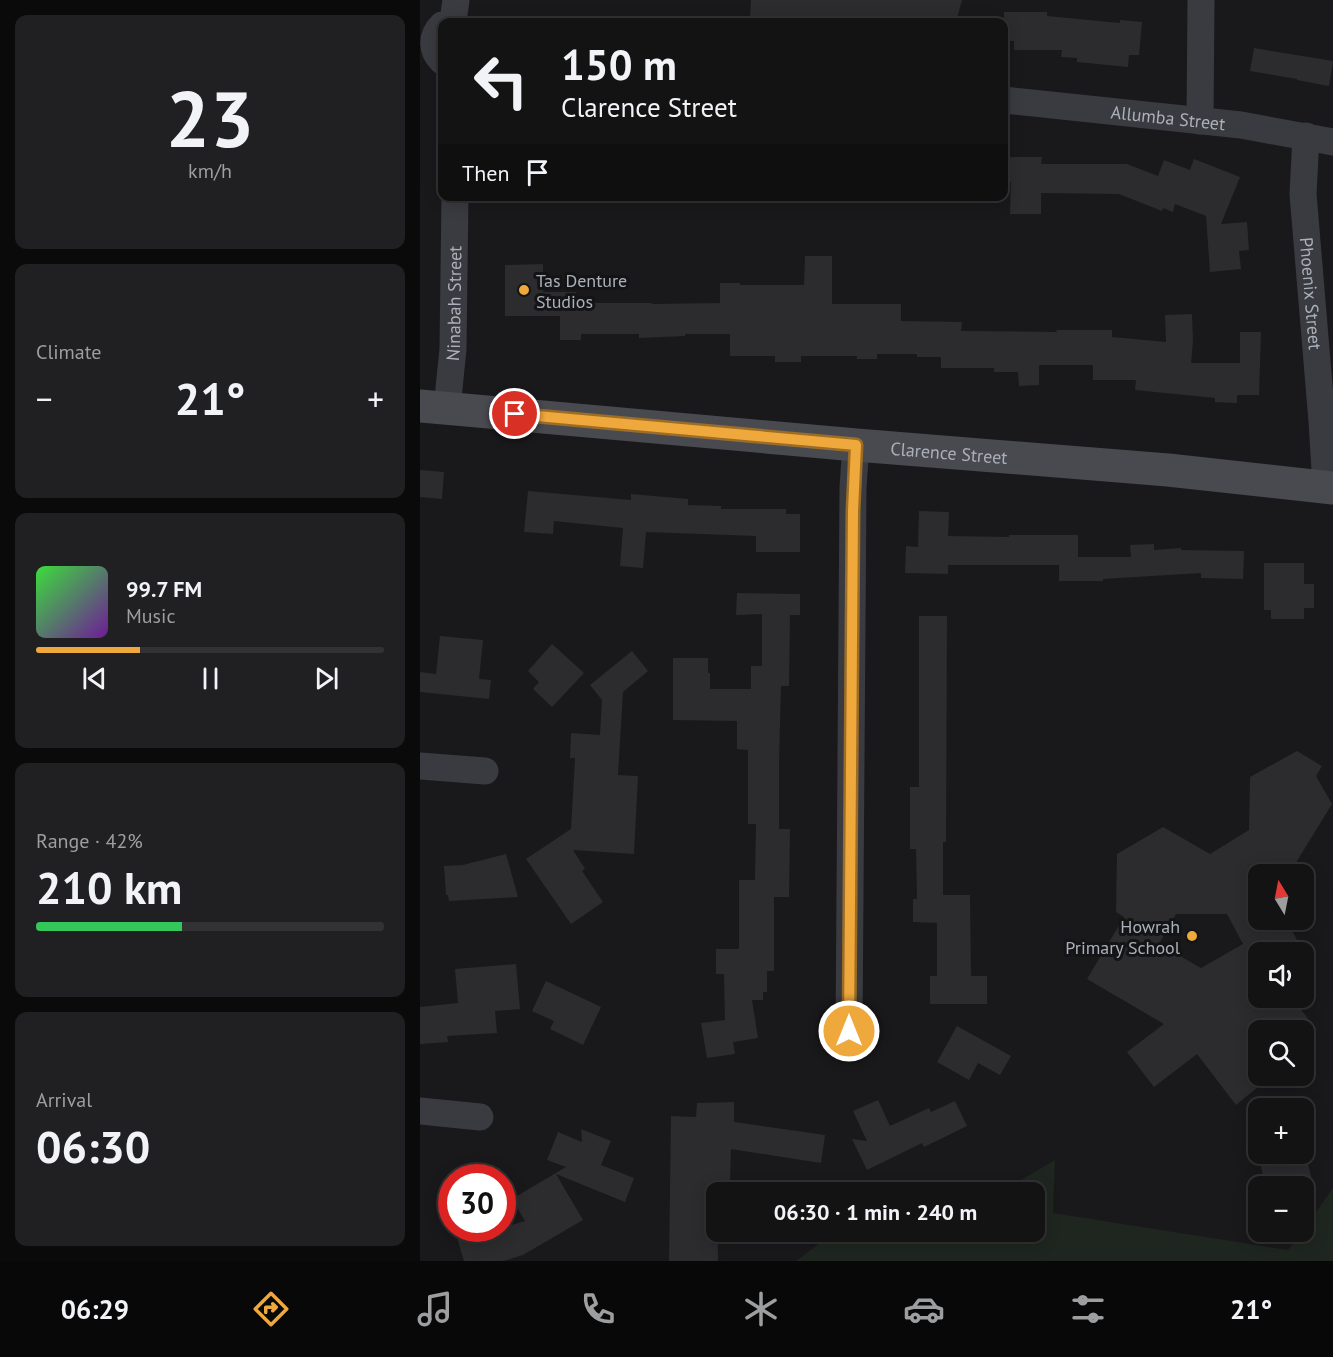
<!DOCTYPE html>
<html lang="en">
<head>
<meta charset="utf-8">
<style>
  :root { --surface:#131314; --page:#202022; --text:#f1f3f6; --muted:#9d9ea0; --line:#323234; --accent:#efa83c }
  body { margin:0; font-family:"PT Sans",sans-serif; background:var(--page); color:var(--text); height:100vh; display:flex; flex-direction:column; font-size:22px; white-space:nowrap }
  * { box-sizing:border-box; margin:0 }
  p { font-size:20px; color:var(--muted) }
  .icon { flex:none; width:33px; height:33px; fill:none; stroke:currentColor; stroke-width:2; stroke-linecap:round; stroke-linejoin:round }
  .map { position:relative; flex:1; overflow:hidden }
  .sheet { display:flex; flex-direction:column; gap:15px; padding:15px; background:#0a0a0b; width:420px }
  .sheet>* { flex:none }
  .hud { position:absolute; left:18px; top:18px; width:570px; height:183px; border-radius:12px; box-shadow:0 3px 15px #0003,0 0 0 2px var(--line); background:#131314; color:var(--text); overflow:hidden }
  .needle { width:39px; rotate:350deg }
  .buttons { position:absolute; left:828px; top:864px; display:grid; gap:12px }
  .buttons a { display:grid; place-items:center; width:66px; height:66px; border-radius:12px; background:var(--surface); box-shadow:0 3px 15px #0003,0 0 0 2px var(--line); font-size:30px }
  .speed { position:absolute; left:18px; top:1164px; display:flex; gap:12px; font-size:30px; font-weight:700; text-align:center }
  .speed>* { display:grid; place-content:center; width:78px; height:78px; border-radius:50%; background:var(--surface); box-shadow:0 3px 15px #0003,0 0 0 2px var(--line); line-height:1 }
  .speed .limit { border:9px solid #d22; background:#fff; color:#111 }
  .pin { position:absolute; display:grid; place-items:center; width:51px; height:51px; color:#fff; margin:-26px; border:3px solid #fff; border-radius:50%; box-shadow:0 2px 6px #0007 }
  .me { position:absolute; width:66px; margin:-33px; rotate:0deg; stroke-linejoin:round; filter:drop-shadow(0 0 4px #0008) }
  .turn { display:flex; align-items:center; gap:21px; height:126px; padding:0 24px; font-size:27px }
  .turn .icon { width:78px; height:78px; stroke-width:2.5 }
  .turn b { display:block; font-size:42px; line-height:51px }
  .then { display:flex; align-items:center; height:57px; padding:0 24px; background:#0003; gap:12px; font-size:22px }
  .big { font-size:45px; font-weight:800; line-height:1.1 }
  .sheet .card { flex:1; display:flex; flex-direction:column; justify-content:center; gap:9px; min-width:0; padding:0 21px; border-radius:12px; background:var(--page) }
  .sheet .dial { align-items:center; gap:0 }
  .dial b { font-size:78px; line-height:1 }
  .song { display:flex; align-items:center; gap:18px }
  .cover { width:72px; height:72px; border-radius:9px; background:linear-gradient(135deg,hsl(120 70% 55%),hsl(280 70% 35%)) }
  .played { height:6px; border-radius:3px; background:linear-gradient(90deg,var(--accent) 30%,var(--line) 30%) }
  .keys { display:flex; justify-content:space-around; direction:ltr }
  .heat { display:flex; justify-content:space-between; align-items:center; font-size:33px; direction:ltr }
  .charge { height:9px; border-radius:4px; background:linear-gradient(90deg,#34c759 42%,var(--line) 0) }
  .trip { position:absolute; left:286px; top:1182px; width:339px; height:60px; border-radius:12px; background:var(--surface); box-shadow:0 3px 15px #0003,0 0 0 2px var(--line); font-weight:800; line-height:60px; text-align:center }
  .tab-bar { display:flex; height:96px; justify-content:space-around; align-items:center; background:#080808; color:var(--muted) }
  .tab-bar .icon { width:42px; height:42px }
  .tab-bar .on { color:var(--accent) }
  .tab-bar b { font-size:27px; color:var(--text) }
  main { display:flex; flex:1; min-height:0 }
  .map>svg:first-child { display:block }
</style>
</head>
<body>
<main>
<section class="sheet">
<div class="card dial"><b>23</b><p>km/h</p></div>
<div class="card"><p>Climate</p>
<div class="heat"><a>−</a><b class="big">21°</b><a>+</a></div>
</div>
<div class="card">
<div class="song"><i class="cover"></i><div><b>99.7 FM</b><p>Music</p></div></div>
<div class="played"></div>
<div class="keys"><svg class="icon" aria-label="previous" viewBox="0 0 24 24"><path d="M18 5L8 12l10 7zM5 5v14"/></svg><svg class="icon" aria-label="pause" viewBox="0 0 24 24"><path d="M8 5v14M16 5v14"/></svg><svg class="icon" aria-label="next" viewBox="0 0 24 24"><path d="M6 5l10 7-10 7zM19 5v14"/></svg></div>
</div>
<div class="card"><p>Range · 42%</p><b class="big">210 km</b><div class="charge"></div></div>
<div class="card"><p>Arrival</p><b class="big">06:30</b></div>
</section>
<div class="map">
<svg width="913" height="1261" viewBox="0 0 913 1261">
  <rect width="100%" height="100%" fill="#19191b"/>
  <path fill="#1f261f" d="M635 1160 633 1213 868 1250 882 1232H884V1229L913 1188V1261H376L400 1243 484 1232H615V1192H581Z"/>
  <g fill="#2c2c2f" fill-rule="evenodd">
    <path d="M331 0H542L536 22H374V19L330 17Z"/>
    <path d="M584 12H627V16L700 23V20L722 22 719 55H709L708 67 657 62V58L641 57 642 50H594V41H584Z"/>
    <path d="M834 48 913 61 909 86 877 80V79L830 71Z"/>
    <path d="M584 157H622L621 164H707L738 176 744 160 770 170 774 159 820 177 801 224 827 222 829 250 819 251 821 269 790 272 786 216 755 204 753 212 743 208 742 211 699 194 621 193V214H590L591 182H584Z"/>
    <path d="M385 256H412V304H481V321L542 322 541 331 637 332 636 330H692V337L746 342 745 315 772 314 773 341 771 363H820V332H841L839 395H817V403L795 402V398L715 390 716 380H673V365H619V385L599 386 598 372H574V368H521V357H497V354H457V359H437V356H381V362H355V356H310V334H265V336L219 338V334H161V340H140V316H85V265L123 264V292H156V303H231L232 304 300 303V283H320V285H384Z"/>
    <path d="M0 470 24 472 22 499 0 497Z"/>
    <path d="M108 491 211 500V494L268 499V505L301 506V509H366V514H380V552H336V536L226 532 223 568 200 566 203 528 134 521 133 534 104 532Z"/>
    <path d="M499 511 529 512 528 536 589 537V535H658V557H711L710 545 734 544V550L761 548V550L824 551 823 579 781 578V573L683 579V581H639V565H528V574L485 573 486 546 498 547Z"/>
    <path d="M844 563H884V584H894V608H884V619H851V610H844Z"/>
    <path d="M317 593 380 594V615H370L369 686H361L359 762V829H370L369 897H354V971H347V992H343V1000H332L338 1038 313 1042 315 1054 287 1058 281 1023 305 1020 304 974H296V949H319V880H335L336 824H328V750L317 749V721L253 720V658H288V673H290V689H331V666H342V614L316 615Z"/>
    <path d="M499 616H527L526 842H523V895H550L551 976H567V1004H510V976H517V923L493 922V899H497L496 849H490V787H499Z"/>
    <path d="M20 636 63 640 59 679 71 680 69 699 0 692V672L16 674Z"/>
    <path d="M132 644 164 673 132 707 113 689 119 682 108 671Z"/>
    <path d="M212 651 228 671 203 692 198 775 218 776 214 854 153 850 165 869 162 871 183 902 151 924 106 859 151 829 155 758H150L151 733 180 735 182 700 170 685Z"/>
    <path d="M877 751 902 766 896 776 912 804 869 874H838V920H866L884 952H838V998H872L897 1030H838V1087L816 1105 777 1054 734 1087 707 1052 744 1024 667 979 704 917 696 912 697 854 743 827 790 854 829 830 830 777ZM756 914H807L823 944 781 968 739 944Z"/>
    <path d="M86 854 98 897 29 901 28 895H26L24 866 43 865Z"/>
    <path d="M96 964 100 1009 75 1011 77 1033 27 1036 28 1042 0 1044V1007L38 1003 35 969Z"/>
    <path d="M126 981 181 1007 163 1045 130 1029 134 1021 112 1011Z"/>
    <path d="M537 1026 591 1056 580 1075 558 1063 549 1080 517 1062Z"/>
    <path d="M458 1100 470 1126 509 1108 511 1112 535 1101 547 1126 504 1147 502 1143 447 1170 432 1139 447 1141 433 1111Z"/>
    <path d="M314 1102V1122L405 1135 401 1163 311 1149 310 1184H302V1192H297L298 1261H249L251 1116 276 1117 277 1103Z"/>
    <path d="M161 1129 191 1141 181 1165 214 1178 205 1202 136 1174 163 1220 103 1255 84 1261H44L34 1228H59L61 1234 105 1221 92 1199 146 1167 127 1160 138 1132 162 1142Z"/>
    <path d="M858 1154H886L891 1177 845 1186 839 1157Z"/>
  </g>
  <g fill="none" stroke-linecap="round" stroke-linejoin="round">
    <g stroke="#3a3b40" stroke-width="27">
      <path d="M33 21 36 0"/>
      <path d="M22 25C11 36 11 50 22 61"/>
      <path id="s1" d="M584 100 821 125 913 142"/>
      <path d="M780 121 781 0"/>
      <path id="s2" d="M886 136 883 194 902 421 906 487"/>
      <path id="s3" d="M27 408 33 349 35 196"/>
      <path d="M0 766 65 771"/>
      <path d="M429 1031 433 487 436 445"/>
      <path d="M0 1111 60 1117"/>
    </g>
    <path stroke="#484a50" stroke-width="33" id="s4" d="M0 406 436 445 748 470 913 488"/>
  </g>
  <g fill="none" stroke-linecap="round" stroke-linejoin="round">
    <defs>
      <path id="route" d="M95 414 436 445 433 511 429 1031"/>
    </defs>
    <use href="#route" stroke="#9b6d27" stroke-width="15"/>
    <use href="#route" stroke="#efa83c" stroke-width="10"/>
  </g>
  <g fill="#efa83c" stroke="#141416" stroke-width="2">
    <circle cx="104" cy="290" r="6"/>
    <circle cx="772" cy="936" r="6"/>
  </g>
  <g text-anchor="middle" dominant-baseline="central" stroke-width="6" stroke-linejoin="round" paint-order="stroke">
    <g font-size="18" fill="#abb1ba" stroke="#141416">
      <text stroke="none"><textPath href="#s1" startOffset="165">Allumba Street</textPath></text>
      <text stroke="none"><textPath href="#s2" startOffset="158">Phoenix Street</textPath></text>
      <text stroke="none"><textPath href="#s3" startOffset="105">Ninabah Street</textPath></text>
      <text stroke="none"><textPath href="#s4" startOffset="531">Clarence Street</textPath></text>
    </g>
    <g font-size="18" fill="#abb1ba" stroke="#141416" text-anchor="start">
      <text x="116" y="280">Tas Denture<tspan x="116" dy="21">Studios</tspan></text>
      <text x="760" y="926" text-anchor="end">Howrah<tspan x="760" dy="21">Primary School</tspan></text>
    </g>
  </g>
</svg>
<div class="buttons">
<a><svg class="needle" viewBox="-14 -14 28 28"><path d="M0-13l5 13h-10z" fill="#e53935"/><path d="M0 13l5-13h-10z" fill="#9d9ea0"/></svg></a>
<a><svg class="icon" aria-label="sound" viewBox="0 0 24 24"><path d="M4 9h4l5-4v14l-5-4H4zM17 9q2 3 0 6"/></svg></a>
<a><svg class="icon" aria-label="search" viewBox="0 0 24 24"><circle cx="10" cy="10" r="6"/><path d="M15 15l6 6"/></svg></a>
<a>+</a>
<a>−</a>
</div>
<div class="speed"><div class="limit">30</div></div>
<div class="pin" style="left:95px;top:414px;background:#d93025"><svg class="icon" aria-label="arrive" viewBox="0 0 24 24"><path d="M6 21V4h12l-3 4 3 4H6"/></svg></div>
<svg class="me" style="left:429px;top:1031px" viewBox="-20 -20 40 40"><circle r="17" fill="#efa83c" stroke="#fff" stroke-width="3"/><path d="M0-11L8 9 0 5-8 9z" fill="#fff"/></svg>
<div class="trip">06:30 · 1 min · 240 m</div>
<div class="hud">
<div class="turn"><svg class="icon" aria-label="left" viewBox="0 0 24 24"><path d="M17 20v-9H6M10 6l-5 5 5 5"/></svg><div><b>150 m</b>Clarence Street</div></div>
<div class="then">Then<svg class="icon" aria-label="arrive" viewBox="0 0 24 24"><path d="M6 21V4h12l-3 4 3 4H6"/></svg></div>
</div>
</div>
</main>
<nav class="tab-bar">
<b>06:29</b>
<svg class="icon on" aria-label="directions" viewBox="0 0 24 24"><path d="M12 3l9 9-9 9-9-9zM9 14v-3h6M13 9l2 2-2 2"/></svg>
<svg class="icon" aria-label="music" viewBox="0 0 24 24"><path d="M9 18V5l10-2v13"/><circle cx="6" cy="18" r="3"/><circle cx="16" cy="16" r="3"/></svg>
<svg class="icon" aria-label="phone" viewBox="0 0 24 24"><path d="M5 4h4l2 5-3 2q2 4 5 5l2-3 5 2v4C11 20 4 13 5 4z"/></svg>
<svg class="icon" aria-label="climate" viewBox="0 0 24 24"><path d="M12 3v18M4 7l16 10M4 17L20 7"/></svg>
<svg class="icon" aria-label="car" viewBox="0 0 24 24"><path d="M5 17H2v-5l4-1 3-4h7l3 4 3 1v5h-3M9 17h6M6 11h13"/><circle cx="7" cy="17" r="2"/><circle cx="17" cy="17" r="2"/></svg>
<svg class="icon" aria-label="filters" viewBox="0 0 24 24"><path d="M4 7h16M4 17h16"/><circle cx="9" cy="7" r="2"/><circle cx="15" cy="17" r="2"/></svg>
<b>21°</b>
</nav>
</body>
</html>
